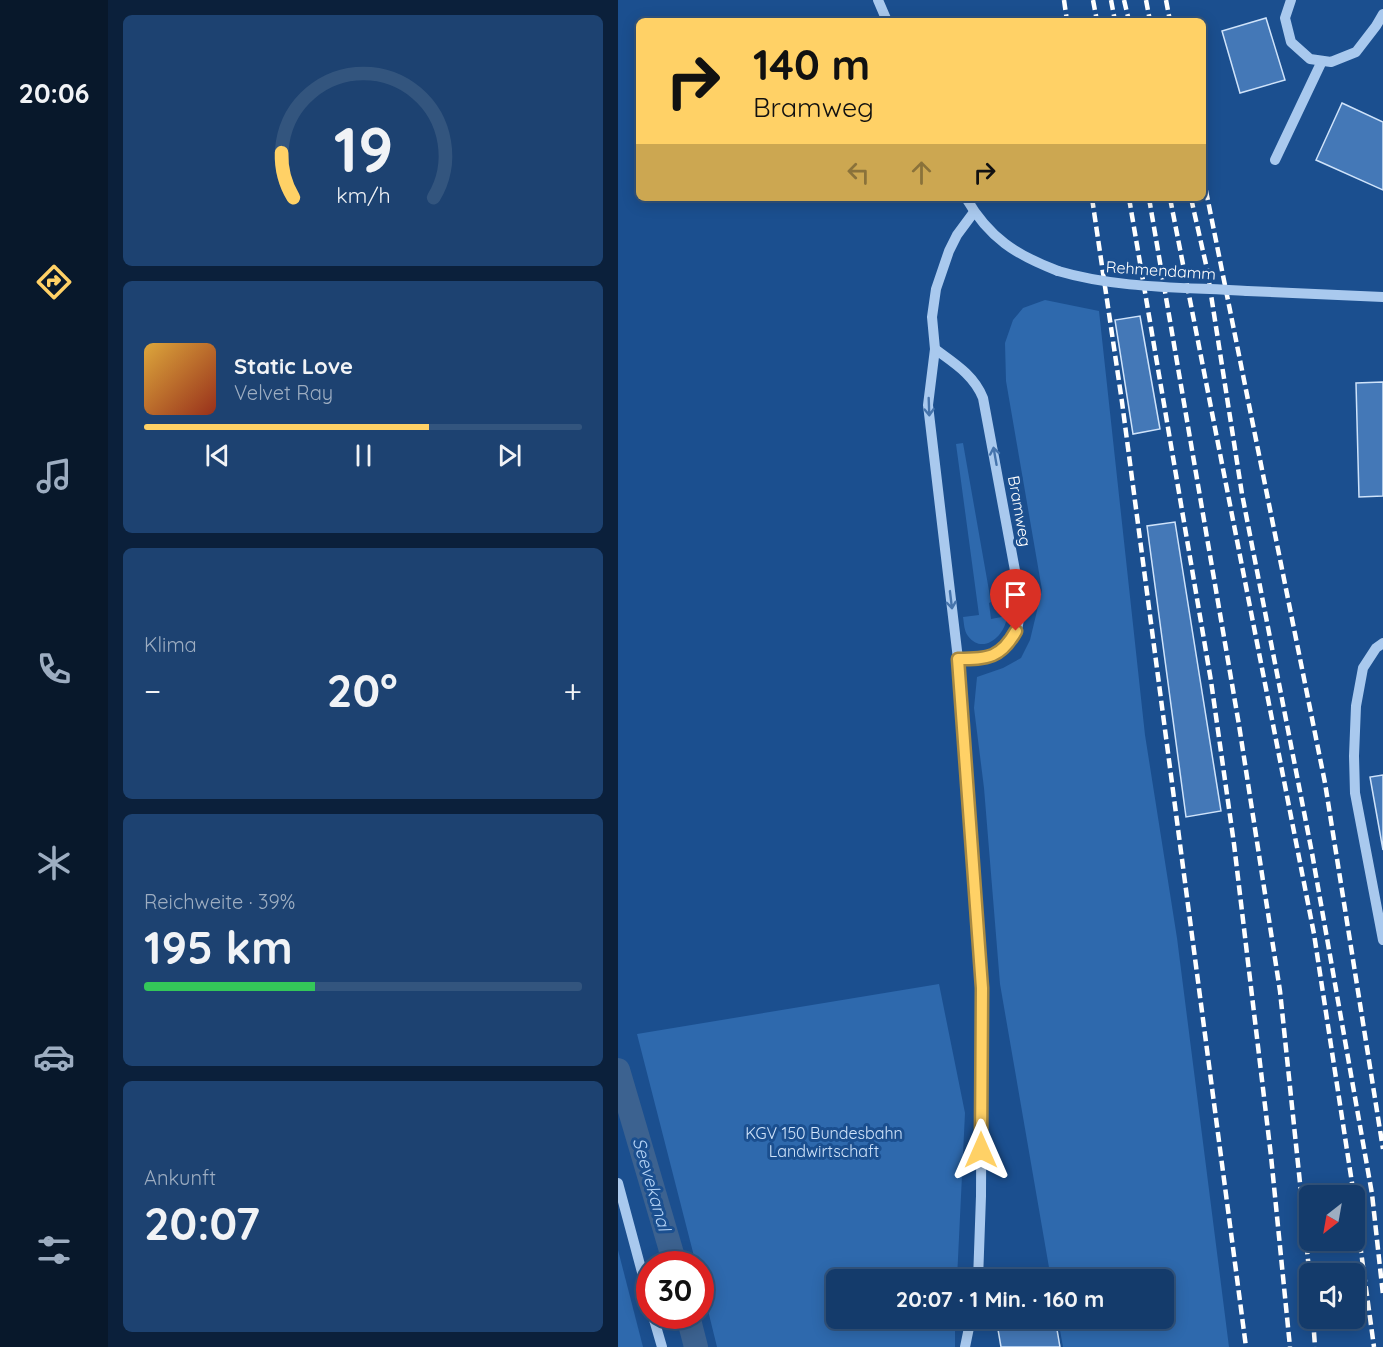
<!DOCTYPE html>
<html lang="de">
<head>
<meta charset="utf-8">
<style>
  :root { --surface:#143b6b; --page:#1d4271; --text:#f1f3f6; --muted:#9dadc1; --line:#33557e; --accent:#ffd166 }
  body { margin:0; font-family:Quicksand,sans-serif; background:var(--page); color:var(--text); height:100vh; display:flex; flex-direction:column; font-size:22px; white-space:nowrap }
  * { box-sizing:border-box; margin:0 }
  p { font-size:20px; color:var(--muted) }
  .icon { flex:none; width:33px; height:33px; fill:none; stroke:currentColor; stroke-width:2; stroke-linecap:round; stroke-linejoin:round }
  .map { position:relative; flex:1; overflow:hidden }
  .panel { display:flex; flex-direction:column; gap:15px; padding:15px; background:#0b203b; width:510px }
  .panel>* { flex:none }
  .banner { position:absolute; left:18px; top:18px; width:570px; height:183px; border-radius:9px; box-shadow:0 3px 15px #0003,0 0 0 2px var(--line); background:#ffd166; color:#111; overflow:hidden }
  .needle { width:39px; rotate:211deg }
  .controls { position:absolute; left:681px; top:1185px; display:grid; gap:12px }
  .controls a { display:grid; place-items:center; width:66px; height:66px; border-radius:9px; background:var(--surface); box-shadow:0 3px 15px #0003,0 0 0 2px var(--line); font-size:30px }
  .speed { position:absolute; left:18px; top:1251px; display:flex; gap:12px; font-size:30px; font-weight:700; text-align:center }
  .speed>* { display:grid; place-content:center; width:78px; height:78px; border-radius:50%; background:var(--surface); box-shadow:0 3px 15px #0003,0 0 0 2px var(--line); line-height:1 }
  .speed .limit { border:9px solid #d22; background:#fff; color:#111 }
  .pin { position:absolute; display:grid; place-items:center; width:51px; height:51px; color:#fff; margin:-62px -26px; border-radius:50% 50% 50% 0; rotate:-45deg; box-shadow:0 0 6px #0007 }
  .pin .icon { rotate:45deg }
  .me { position:absolute; width:66px; margin:-33px; rotate:0deg; stroke-linejoin:round; filter:drop-shadow(0 0 4px #0008) }
  .turn { display:flex; align-items:center; gap:21px; height:126px; padding:0 18px; font-size:27px }
  .turn .icon { width:78px; height:78px; stroke-width:2.5 }
  .turn b { display:block; font-size:42px; line-height:51px }
  .lanes { display:flex; align-items:center; height:57px; padding:0 18px; background:#0003; justify-content:center; gap:30px; direction:ltr }
  .lanes .off { opacity:.35 }
  .big { font-size:45px; font-weight:800; line-height:1.1 }
  .panel .tile { flex:1; display:flex; flex-direction:column; justify-content:center; gap:9px; min-width:0; padding:0 21px; border-radius:9px; background:var(--page) }
  .panel .dial { align-items:center; gap:0 }
  .dial svg { height:156px; overflow:visible; fill:none; stroke:var(--line); stroke-width:7; stroke-linecap:round; text-anchor:middle }
  .dial text { fill:var(--text); stroke:none }
  .song { display:flex; align-items:center; gap:18px }
  .cover { width:72px; height:72px; border-radius:9px; background:linear-gradient(135deg,hsl(40 70% 55%),hsl(10 70% 35%)) }
  .played { height:6px; border-radius:3px; background:linear-gradient(90deg,var(--accent) 65%,var(--line) 65%) }
  .keys { display:flex; justify-content:space-around; direction:ltr }
  .heat { display:flex; justify-content:space-between; align-items:center; font-size:33px; direction:ltr }
  .charge { height:9px; border-radius:4px; background:linear-gradient(90deg,#34c759 39%,var(--line) 0) }
  .trip { position:absolute; left:208px; top:1269px; width:348px; height:60px; border-radius:9px; background:var(--surface); box-shadow:0 3px 15px #0003,0 0 0 2px var(--line); font-weight:800; line-height:60px; text-align:center }
  main { display:flex; flex:1; min-height:0 }
  .dock { display:flex; flex-direction:column; width:108px; justify-content:space-around; align-items:center; background:#08182b; color:var(--muted) }
  .dock .icon { width:42px; height:42px }
  .dock .on { color:var(--accent) }
  .dock b { font-size:27px; color:var(--text) }
  .map>svg:first-child { display:block }
</style>
</head>
<body>
<main>
<nav class="dock">
<b>20:06</b>
<svg class="icon on" aria-label="directions" viewBox="0 0 24 24"><path d="M12 3l9 9-9 9-9-9zM9 14v-3h6M13 9l2 2-2 2"/></svg>
<svg class="icon" aria-label="music" viewBox="0 0 24 24"><path d="M9 18V5l10-2v13"/><circle cx="6" cy="18" r="3"/><circle cx="16" cy="16" r="3"/></svg>
<svg class="icon" aria-label="phone" viewBox="0 0 24 24"><path d="M5 4h4l2 5-3 2q2 4 5 5l2-3 5 2v4C11 20 4 13 5 4z"/></svg>
<svg class="icon" aria-label="climate" viewBox="0 0 24 24"><path d="M12 3v18M4 7l16 10M4 17L20 7"/></svg>
<svg class="icon" aria-label="car" viewBox="0 0 24 24"><path d="M5 17H2v-5l4-1 3-4h7l3 4 3 1v5h-3M9 17h6M6 11h13"/><circle cx="7" cy="17" r="2"/><circle cx="17" cy="17" r="2"/></svg>
<svg class="icon" aria-label="filters" viewBox="0 0 24 24"><path d="M4 7h16M4 17h16"/><circle cx="9" cy="7" r="2"/><circle cx="15" cy="17" r="2"/></svg>
</nav>
<section class="panel">
<div class="tile dial"><svg viewBox="0 0 100 80">
<path d="M14 69A42 42 0 1 1 86 69"/>
<path d="M14 69A42 42 0 0 1 8 46" stroke="#ffd166"/>
<text x="50" y="56" font-size="32" font-weight="700">19</text>
<text x="50" y="72" font-size="11">km/h</text>
</svg></div>
<div class="tile">
<div class="song"><i class="cover"></i><div><b>Static Love</b><p>Velvet Ray</p></div></div>
<div class="played"></div>
<div class="keys"><svg class="icon" aria-label="previous" viewBox="0 0 24 24"><path d="M18 5L8 12l10 7zM5 5v14"/></svg><svg class="icon" aria-label="pause" viewBox="0 0 24 24"><path d="M8 5v14M16 5v14"/></svg><svg class="icon" aria-label="next" viewBox="0 0 24 24"><path d="M6 5l10 7-10 7zM19 5v14"/></svg></div>
</div>
<div class="tile"><p>Klima</p>
<div class="heat"><a>−</a><b class="big">20°</b><a>+</a></div>
</div>
<div class="tile"><p>Reichweite · 39%</p><b class="big">195 km</b><div class="charge"></div></div>
<div class="tile"><p>Ankunft</p><b class="big">20:07</b></div>
</section>
<div class="map">
<svg width="765" height="1347" viewBox="0 0 765 1347">
  <rect width="100%" height="100%" fill="#1b4f8f"/>
  <g fill="#2e69ad">
    <path d="M427 300 481 311 527 735 559 938 611 1347H445L440 1319 546 1318V1280L433 1279 382 984 366 788 356 708 359 677 385 668 403 658 412 640 424 590 388 381 387 343 395 320 405 308Z"/>
    <path d="M345 443 373 602 371 603 373 619 389 616C388 635 365 656 350 636 346 631 346 623 345 617L361 615 338 444Z"/>
    <path d="M321 984 347 1113 339 1279 219 1280V1318L337 1319V1347H99L83 1282 82 1264H78L19 1034Z"/>
    <path d="M0 1250 25 1347H0Z"/>
  </g>
  <g fill="none" stroke-linecap="round" stroke-linejoin="round">
    <g stroke="#3c6290" stroke-width="24">
      <path d="M0 1070 57 1264"/>
      <path d="M70 1316 78 1347"/>
    </g>
  </g>
  <g fill="#4478b7" stroke="#cfe3fa" stroke-width="1.5">
    <path d="M648 18 667 80 622 93 604 31Z"/>
    <path d="M724 103 765 122V190L698 160Z"/>
    <path d="M522 316 542 429 515 434 497 320Z"/>
    <path d="M765 382V496L741 497 738 383Z"/>
    <path d="M557 522 603 811 568 817 529 526Z"/>
    <path d="M765 775V850L752 777Z"/>
    <path d="M378 1318H437L442 1347H383Z"/>
  </g>
  <g fill="none" stroke-linecap="round" stroke-linejoin="round">
    <g stroke="#a9c9ee" stroke-width="10">
      <path d="M260 0 269 21"/>
      <path d="M673 0 667 18 673 42 692 59 713 62 738 52 758 26 765 14"/>
      <path d="M657 160 704 61"/>
      <path d="M348 198C371 238 398 255 440 271"/>
      <path d="M356 212 339 235 331 251 318 289 314 317 317 349 310 405 340 659 364 988 363 1196 360 1280"/>
      <path d="M629 291 765 297"/>
      <path d="M317 349C336 363 356 375 365 398L401 592C405 643 390 658 340 659"/>
      <path d="M765 643 758 648 745 668 738 706 736 756 737 793 765 940"/>
      <path d="M0 1183 32 1302"/>
      <path d="M35 1316 44 1347"/>
      <path d="M347 1347 353 1318"/>
    </g>
    <g stroke="#fff" stroke-width="4.5" stroke-dasharray="10 4.5" stroke-linecap="butt">
      <path d="M446 0 449 21"/>
      <path d="M475 0 479 21"/>
      <path d="M493 0 497 21"/>
      <path d="M506 0 511 21"/>
      <path d="M528 0 532 21"/>
      <path d="M548 0 552 21"/>
      <path d="M585 176 707 783 765 1149"/>
      <path d="M474 198 504 402 628 1347"/>
      <path d="M511 198 593 681 616 844 653 1156 672 1347"/>
      <path d="M531 198 621 725 662 991 692 1279"/>
      <path d="M552 198 696 934 736 1196"/>
      <path d="M573 198 589 269 624 494 694 853 754 1194 765 1295"/>
      <path d="M736 1200 756 1347"/>
      <path d="M695 1318 697 1347"/>
    </g>
    <path stroke="#a9c9ee" stroke-width="10" d="M440 271C501 289 566 287 629 291"/>
  </g>
  <defs><path id="oneway-shaft" d="M-6 0H5M1.5-3L5.5 0L1.5 3" fill="none" stroke-width="1.6" stroke-linecap="round" stroke-linejoin="round" transform="scale(1.5)"/></defs>
  <g stroke="#4674ac">
    <use href="#oneway-shaft" transform="translate(311 407) rotate(88)"/>
    <use href="#oneway-shaft" transform="translate(377 456) rotate(-100)"/>
    <use href="#oneway-shaft" transform="translate(333 600) rotate(83)"/>
  </g>
  <g fill="none" stroke-linecap="round" stroke-linejoin="round">
    <defs>
      <path id="route" d="M363 1150 364 988 340 659C370 659 383 658 398 631"/>
    </defs>
    <use href="#route" stroke="#a68842" stroke-width="15"/>
    <use href="#route" stroke="#ffd166" stroke-width="10"/>
  </g>
  <g text-anchor="middle" dominant-baseline="central" stroke-width="6" stroke-linejoin="round" paint-order="stroke">
    <g font-size="16" fill="#fff" stroke="#1b4f8f">
      <text transform="translate(543 270) rotate(4)">Rehmendamm</text>
      <text transform="translate(402 511) rotate(80)">Bramweg</text>
    </g>
    <g font-size="16" fill="#cfe3fa" stroke="#1b4f8f">
      <text x="206" y="1133">KGV 150 Bundesbahn<tspan x="206" dy="18">Landwirtschaft</tspan></text>
    </g>
    <g font-size="18" font-style="italic" fill="#b5d3f5" stroke="#1b4f8f">
      <text transform="translate(34 1184) rotate(74)">Seevekanal</text>
    </g>
  </g>
</svg>
<div class="controls">
<a><svg class="needle" viewBox="-14 -14 28 28"><path d="M0-13l5 13h-10z" fill="#e53935"/><path d="M0 13l5-13h-10z" fill="#9dadc1"/></svg></a>
<a><svg class="icon" aria-label="sound" viewBox="0 0 24 24"><path d="M4 9h4l5-4v14l-5-4H4zM17 9q2 3 0 6"/></svg></a>
</div>
<div class="speed"><div class="limit">30</div></div>
<div class="pin" style="left:398px;top:631px;background:#d93025"><svg class="icon" aria-label="arrive" viewBox="0 0 24 24"><path d="M6 21V4h12l-3 4 3 4H6"/></svg></div>
<svg class="me" style="left:363px;top:1150px" viewBox="-20 -20 40 40"><path d="M0-17L14 15 0 8-14 15z" fill="#ffd166" stroke="#fff" stroke-width="4"/></svg>
<div class="trip">20:07 · 1 Min. · 160 m</div>
<div class="banner">
<div class="turn"><svg class="icon" aria-label="right" viewBox="0 0 24 24"><path d="M7 20v-9h11M14 6l5 5-5 5"/></svg><div><b>140 m</b>Bramweg</div></div>
<div class="lanes"><svg class="icon off" aria-label="left" viewBox="0 0 24 24"><path d="M17 20v-9H6M10 6l-5 5 5 5"/></svg><svg class="icon off" aria-label="ahead" viewBox="0 0 24 24"><path d="M12 20V5M6 11l6-6 6 6"/></svg><svg class="icon" aria-label="right" viewBox="0 0 24 24"><path d="M7 20v-9h11M14 6l5 5-5 5"/></svg></div>
</div>
</div>
</main>
</body>
</html>
